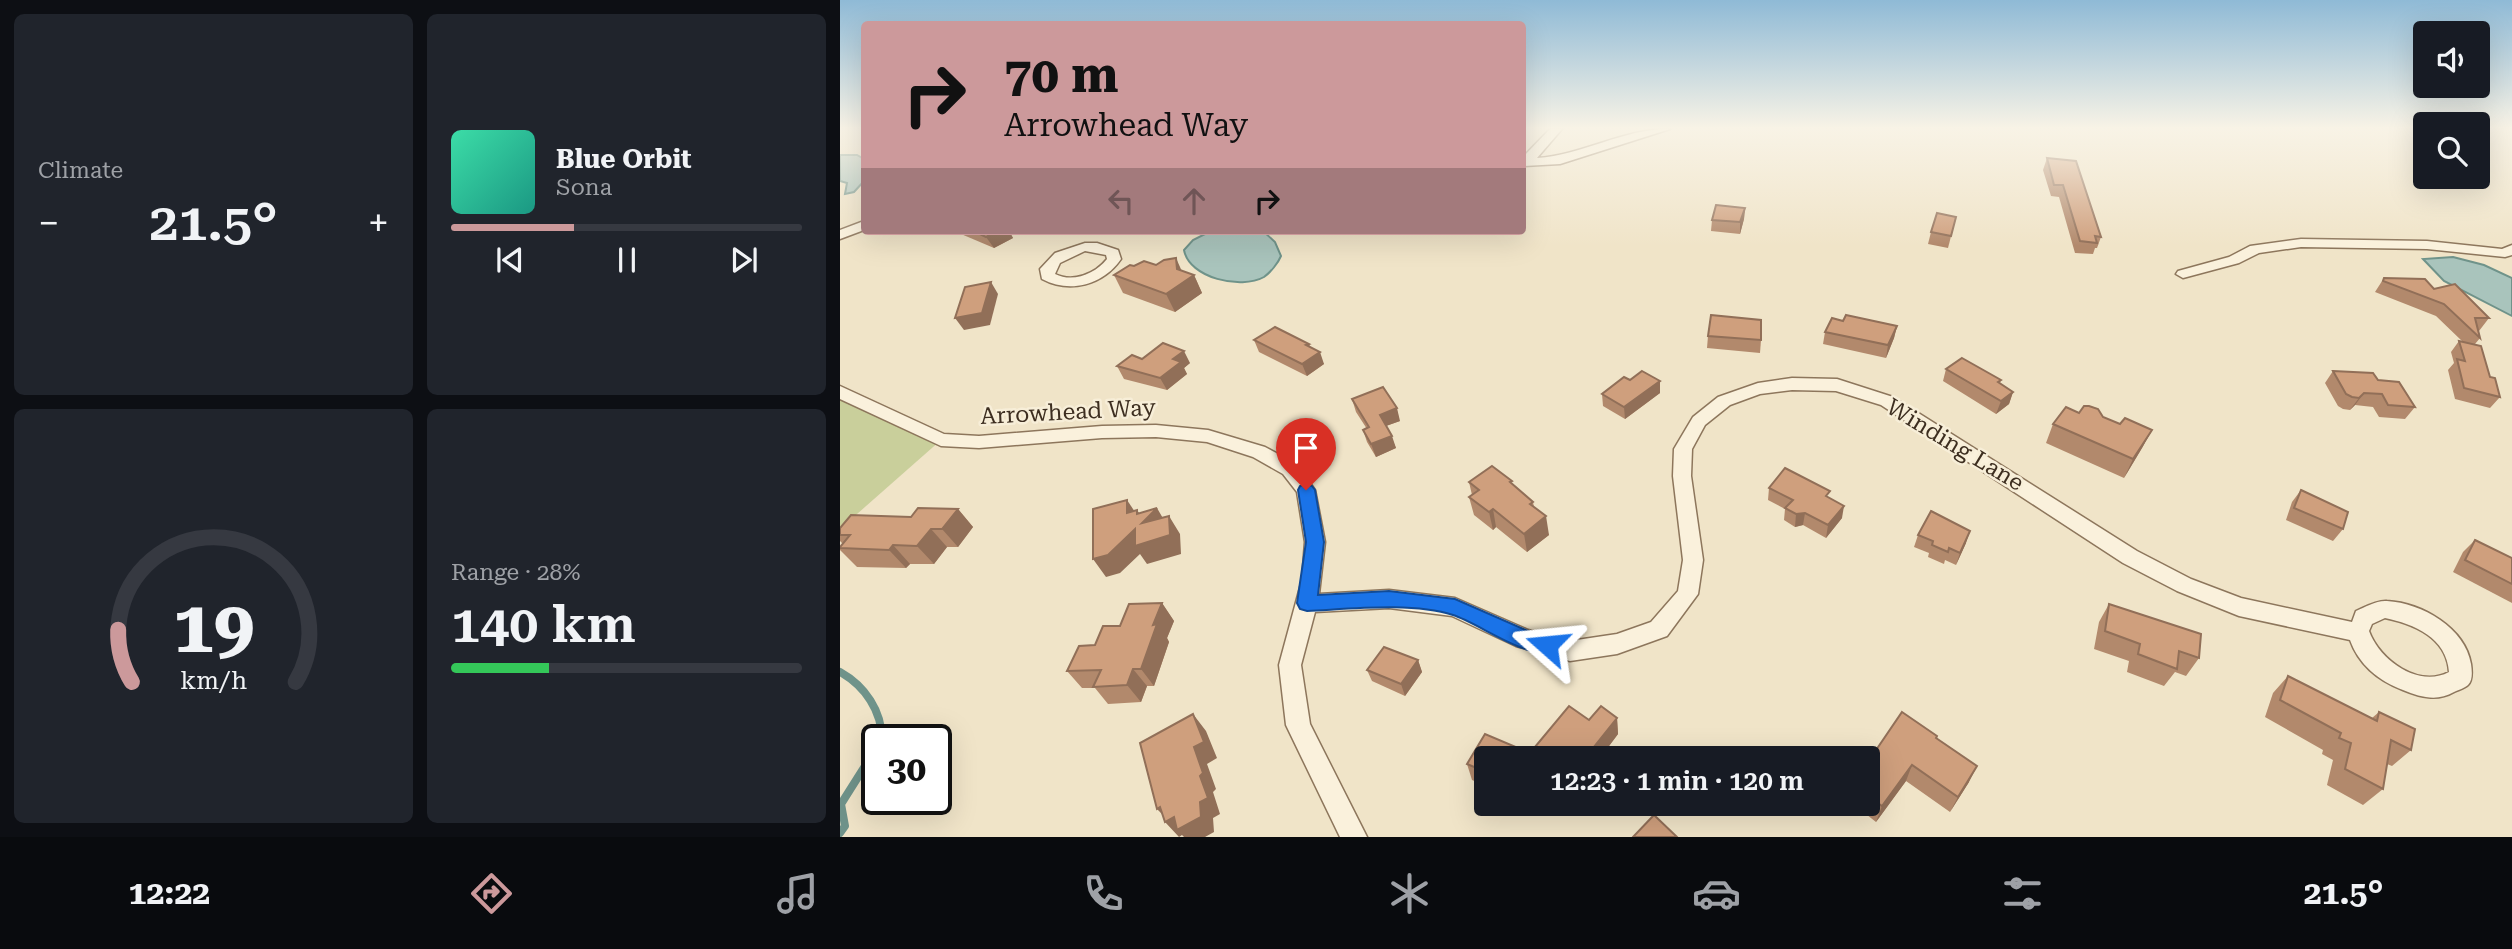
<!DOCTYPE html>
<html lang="en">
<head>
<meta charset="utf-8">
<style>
  :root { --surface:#171b24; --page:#20242c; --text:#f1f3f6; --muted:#9ea1a6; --line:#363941; --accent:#cc999b }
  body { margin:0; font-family:"Roboto Serif",serif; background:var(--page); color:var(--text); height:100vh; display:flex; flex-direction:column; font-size:26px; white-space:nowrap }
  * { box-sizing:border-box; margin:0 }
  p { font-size:23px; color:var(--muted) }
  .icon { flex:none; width:38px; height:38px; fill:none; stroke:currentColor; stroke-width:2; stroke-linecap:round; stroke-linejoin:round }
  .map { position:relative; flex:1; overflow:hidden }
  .side { display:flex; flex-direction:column; gap:14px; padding:14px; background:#0d0f14; width:840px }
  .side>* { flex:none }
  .hud { position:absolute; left:21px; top:21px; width:665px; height:214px; border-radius:7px; box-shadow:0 7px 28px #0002; background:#cc999b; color:#111; overflow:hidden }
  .buttons { position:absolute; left:1573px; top:21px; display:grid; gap:14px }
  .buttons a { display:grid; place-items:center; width:77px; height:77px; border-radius:7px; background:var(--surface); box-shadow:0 7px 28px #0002; font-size:35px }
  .speed { position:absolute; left:21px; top:724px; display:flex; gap:14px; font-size:35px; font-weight:700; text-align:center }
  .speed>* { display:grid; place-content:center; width:91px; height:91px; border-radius:50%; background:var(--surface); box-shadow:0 7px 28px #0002; line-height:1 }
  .speed .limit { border:4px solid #111; border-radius:10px; background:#fff; color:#111 }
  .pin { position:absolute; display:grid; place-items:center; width:60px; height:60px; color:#fff; margin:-72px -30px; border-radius:50% 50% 50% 0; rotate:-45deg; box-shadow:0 0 7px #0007 }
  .pin .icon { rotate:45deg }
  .me { position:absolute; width:77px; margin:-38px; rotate:288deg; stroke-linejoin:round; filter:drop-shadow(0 0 5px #0008) }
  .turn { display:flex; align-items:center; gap:24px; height:147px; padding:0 28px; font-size:32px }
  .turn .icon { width:91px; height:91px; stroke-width:2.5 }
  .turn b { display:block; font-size:49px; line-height:60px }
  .lanes { display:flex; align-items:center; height:66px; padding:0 28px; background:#0003; justify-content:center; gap:35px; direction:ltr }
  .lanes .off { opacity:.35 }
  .big { font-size:52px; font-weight:600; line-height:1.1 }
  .side .card { flex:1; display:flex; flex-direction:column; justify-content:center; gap:10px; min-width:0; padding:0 24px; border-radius:10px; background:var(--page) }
  .side .dial { align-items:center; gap:0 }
  .dial svg { height:182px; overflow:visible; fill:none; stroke:var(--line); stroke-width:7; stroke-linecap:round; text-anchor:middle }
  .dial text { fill:var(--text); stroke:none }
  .song { display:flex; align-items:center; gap:21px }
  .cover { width:84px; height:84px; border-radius:10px; background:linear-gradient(135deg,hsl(160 70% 55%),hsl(170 70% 35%)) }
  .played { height:7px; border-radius:4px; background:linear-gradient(90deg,var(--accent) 35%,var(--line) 35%) }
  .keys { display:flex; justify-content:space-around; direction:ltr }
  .heat { display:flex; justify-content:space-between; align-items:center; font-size:38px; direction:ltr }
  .charge { height:10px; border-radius:5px; background:linear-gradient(90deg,#34c759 28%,var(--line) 0) }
  .side .tiles { flex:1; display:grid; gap:14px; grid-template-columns:repeat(2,1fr) }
  .trip { position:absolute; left:634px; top:746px; width:406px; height:70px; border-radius:7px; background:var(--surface); box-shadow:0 7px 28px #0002; font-weight:600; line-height:70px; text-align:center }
  .tabs { display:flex; height:112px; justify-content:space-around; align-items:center; background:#090b0e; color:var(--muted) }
  .tabs .icon { width:49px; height:49px }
  .tabs .selected { color:var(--accent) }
  .tabs b { font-size:32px; color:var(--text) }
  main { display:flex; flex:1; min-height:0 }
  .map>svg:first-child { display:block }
</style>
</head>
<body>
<main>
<section class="side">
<div class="tiles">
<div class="card"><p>Climate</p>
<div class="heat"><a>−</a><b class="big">21.5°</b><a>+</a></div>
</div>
<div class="card">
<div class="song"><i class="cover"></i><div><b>Blue Orbit</b><p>Sona</p></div></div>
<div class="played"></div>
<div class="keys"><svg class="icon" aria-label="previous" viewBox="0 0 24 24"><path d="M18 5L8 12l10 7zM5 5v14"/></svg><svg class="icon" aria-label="pause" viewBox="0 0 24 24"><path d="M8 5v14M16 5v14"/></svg><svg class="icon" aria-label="next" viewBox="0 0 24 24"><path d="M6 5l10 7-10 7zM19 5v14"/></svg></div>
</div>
<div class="card dial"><svg viewBox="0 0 100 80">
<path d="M14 69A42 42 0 1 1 86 69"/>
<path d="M14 69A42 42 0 0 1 8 46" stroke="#cc999b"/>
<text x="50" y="56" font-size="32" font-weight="700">19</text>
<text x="50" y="72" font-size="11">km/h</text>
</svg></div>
<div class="card"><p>Range · 28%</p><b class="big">140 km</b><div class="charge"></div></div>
</div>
</section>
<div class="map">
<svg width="1672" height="837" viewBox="0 0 1672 837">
  <rect width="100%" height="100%" fill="#f0e4c8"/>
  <path fill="#c9cf9b" d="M0 392 101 440 0 529Z"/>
  <g fill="#a9c4bc" stroke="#6f938a" stroke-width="2">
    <path d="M0 155H17L24 159V181L14 192 5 194 7 183 0 181Z"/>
    <path d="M371 231H423L435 242 441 256C438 263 431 272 424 277 401 290 349 278 344 250L353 240Z"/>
    <path d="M1613 257 1644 265 1672 278V316L1604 281 1583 259Z"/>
  </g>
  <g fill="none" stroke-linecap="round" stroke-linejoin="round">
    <g stroke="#6f938a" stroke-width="8">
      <path d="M0 672C25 686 42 711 42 740"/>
      <path d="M0 833 5 826 1 804 37 747"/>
    </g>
    <defs>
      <g id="street">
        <path d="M710 129H722L697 158C743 155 785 128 830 129L720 164 682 166V158Z"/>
        <path d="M24 221V230L0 239V230Z"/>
        <path d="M1461 239 1587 241 1662 249 1672 245V255L1665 257 1587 249 1461 247 1419 253 1399 263 1343 278 1336 274 1338 271 1389 257 1410 246Z"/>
        <path d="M245 243H257L278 250 281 259C263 285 230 294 202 279L200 269 215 253ZM245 251 266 255 267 259C255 274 233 283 215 274L220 263Z"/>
        <path d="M952 378 997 379 1053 397 1297 551 1351 579 1401 598 1512 622 1516 611C1525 607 1537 600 1547 601 1582 603 1625 628 1631 664 1632 671 1633 680 1628 685 1625 688 1618 690 1614 692 1597 702 1580 697 1563 690 1539 681 1519 665 1510 640L1399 616 1337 591 1283 563 1041 405 996 391 952 390 920 394 890 405 865 425 852 449 851 476 863 560 858 594 827 636 777 654 730 661 676 646 612 616 549 608 475 612 461 665 470 724 527 837H500L446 725 439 665 462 580 465 542 457 492 443 474 413 457 367 442 316 437 262 438 139 448 101 446 0 399V386L104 434 139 436 262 426 316 425 368 430 425 447 457 464 475 490 485 542 479 594 549 590 615 598 688 630 730 641 777 634 811 622 838 591 843 560 833 476 834 449 853 417 878 397 918 383ZM1545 618C1574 624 1607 638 1609 672 1579 688 1540 661 1529 631L1532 624Z"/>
      </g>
    </defs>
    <use href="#street" stroke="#8d765c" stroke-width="3"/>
    <use href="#street" fill="#faf1dc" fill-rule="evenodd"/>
  </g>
  <g fill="#b2896c">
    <path d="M1207 158 1261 237 1257 248H1255L1253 254 1235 253 1219 197 1211 196 1203 170Z"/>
    <path d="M905 208 904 219 900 234 871 231 872 220Z"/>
    <path d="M1116 217 1108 248 1088 244 1091 232Z"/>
    <path d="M119 231H169L173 238 154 248 121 234Z"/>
    <path d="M316 265 342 271 354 275 362 293 335 312 283 293 274 275 294 266Z"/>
    <path d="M1544 278 1594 289 1649 318 1639 331 1638 330 1640 338 1635 344 1660 397 1650 408 1615 399 1608 370 1614 363 1611 352 1619 341H1622L1596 316 1535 292Z"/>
    <path d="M1003 321 1057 326 1054 338 1046 358 983 344 985 332Z"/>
    <path d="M868 336 921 340 920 353 867 348Z"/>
    <path d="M414 340 469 344 471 348 484 364 467 376 419 352Z"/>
    <path d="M302 359 350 363 344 368 347 374 327 390 284 379 277 366Z"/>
    <path d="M1106 369 1161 380 1160 383 1173 392 1169 404 1156 414 1103 381Z"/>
    <path d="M1493 371 1538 380 1575 407 1565 419 1539 417 1533 407 1515 405 1510 410 1503 409 1498 406 1485 383Z"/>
    <path d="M790 380 820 393 785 419 763 406 762 394Z"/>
    <path d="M512 399 560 421 546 426 556 448 536 457 527 442 523 430 527 429 516 412Z"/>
    <path d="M1239 413 1263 417 1280 424 1312 430 1302 448 1284 478 1206 443 1213 424Z"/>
    <path d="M629 482 673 484 693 502 694 507 709 535 687 552 656 527 653 530 634 515 629 497 632 495Z"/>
    <path d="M929 488 989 498 1002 518 986 538 963 525 955 527 944 520 945 509 928 500Z"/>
    <path d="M1461 490 1503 529 1493 541 1446 520 1452 502Z"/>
    <path d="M118 509 133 527 118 547H107L94 564H70L66 568 17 567 0 550V547L3 544 0 541V528Z"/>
    <path d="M1078 535 1126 543 1116 565 1105 560 1104 564 1088 557 1089 553 1074 547Z"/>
    <path d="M1635 540 1672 558V603L1613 572 1623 552Z"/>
    <path d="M322 603 334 621 327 638 329 642 314 686H307L301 702 268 704 255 688H242L227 671 255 645 280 626Z"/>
    <path d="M1269 604 1359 658 1346 676 1335 672 1324 686 1287 672 1289 661 1254 649 1259 622Z"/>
    <path d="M578 660 582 672 565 696 532 681 527 670Z"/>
    <path d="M1448 676 1532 718 1539 712 1571 750 1552 766 1547 764 1543 789 1523 805 1487 785 1493 760 1482 754 1483 750 1425 717 1433 693Z"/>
    <path d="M729 706 749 720 761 706 777 718 778 734 760 758H646V786L632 780 627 764 645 734 690 753Z"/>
    <path d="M1096 739 1129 782 1110 812 1066 781 1036 822 1012 803H1027V758Z"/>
    <path d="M684 803H703L698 809Z"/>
  </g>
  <g fill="#916f58">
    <path d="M905 208 904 219 900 234V222Z"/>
    <path d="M157 231H169L173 238 154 248 146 237Z"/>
    <path d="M336 258 344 276 354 275 362 293 335 312 326 294 337 269Z"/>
    <path d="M151 282 158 294 150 325 124 330 115 318Z"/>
    <path d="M1057 326 1054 338 1046 358 1048 345Z"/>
    <path d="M344 351 350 363 344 368 347 374 327 390 320 378 333 359Z"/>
    <path d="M480 352 484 364 467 376 462 364Z"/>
    <path d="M820 381V393L785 419 784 407Z"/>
    <path d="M1173 392 1169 404 1156 414 1161 401Z"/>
    <path d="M1524 393 1515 405 1510 410 1519 398Z"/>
    <path d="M557 408 560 421 543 427 540 415Z"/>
    <path d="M1312 430 1302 448 1284 478 1293 459Z"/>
    <path d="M552 436 556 448 536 457 531 444Z"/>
    <path d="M287 500 299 518 287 513Z"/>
    <path d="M1004 506 1002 518 986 538 988 525Z"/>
    <path d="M317 508 328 527 329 516 340 534 341 554 307 564 300 554 280 573 266 577 253 559 297 514V510L304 520Z"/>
    <path d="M118 509 133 527 118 547 102 529Z"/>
    <path d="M653 509 656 527 653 530 649 512Z"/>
    <path d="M965 513 963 525 955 527 956 514Z"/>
    <path d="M706 516 709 535 687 552 684 534Z"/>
    <path d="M91 529 107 547 94 564 77 546Z"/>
    <path d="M1130 531 1126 543 1116 565 1120 553Z"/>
    <path d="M53 545 70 564 66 568 49 550Z"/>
    <path d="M322 603 334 621 327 638 329 642 314 686 301 669 313 625Z"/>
    <path d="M578 660 582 672 565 696 561 684Z"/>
    <path d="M293 669 307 686 301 702 287 685Z"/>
    <path d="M353 714 366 731 377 758 367 764 376 789 373 792 380 814 373 818 374 832 365 837H344L342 835 339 837 325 822 328 820 317 809 360 776 354 747Z"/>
    <path d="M777 718 778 734 760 758H745Z"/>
    <path d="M1072 765 1066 781 1036 822 1042 806Z"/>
    <path d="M1137 766 1129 782 1110 812 1118 797Z"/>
    <path d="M696 803H703L698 809Z"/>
  </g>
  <g fill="#cf9f7d" stroke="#916f58" stroke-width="2">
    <path d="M1207 158 1236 161 1261 237 1255 236 1257 243 1240 241 1223 185H1214Z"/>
    <path d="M876 205 905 208 900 222 872 220Z"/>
    <path d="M1097 213 1116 217 1111 236 1091 232Z"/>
    <path d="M134 231H157L146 237Z"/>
    <path d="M336 258 337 269 354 275 326 294 274 275 290 265 294 266 304 261 316 265 324 260Z"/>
    <path d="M1544 278 1585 279 1594 289 1615 284 1649 318H1635L1640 338 1604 304 1543 281Z"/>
    <path d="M151 282 142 313 115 318 125 287Z"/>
    <path d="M871 315 921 320V340L868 336Z"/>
    <path d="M1006 315 1057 326 1048 345 985 332 992 318 1003 321Z"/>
    <path d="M435 327 469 344 466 345 480 352 462 364 414 340Z"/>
    <path d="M1619 341 1641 346 1650 377 1655 378 1660 397 1624 388 1617 359 1625 361Z"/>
    <path d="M323 343 344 351 333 359 341 362 320 378 277 366 292 355 302 359Z"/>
    <path d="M1122 358 1161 380 1158 382 1173 392 1161 401 1106 369Z"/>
    <path d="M802 371 820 381 784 407 762 394 784 377 790 380Z"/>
    <path d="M1493 371 1533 373 1538 380 1559 382 1575 407 1548 405 1542 394 1524 393 1519 398 1512 397 1506 394Z"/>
    <path d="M543 387 557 408 540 415 552 436 531 444 523 430 529 427 512 399Z"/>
    <path d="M1244 406H1249L1258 409 1263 417 1280 424 1285 418 1312 430 1293 459 1213 424 1226 407 1239 413Z"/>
    <path d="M652 466 672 481 670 482 693 502 690 504 706 516 684 534 653 509 649 512 629 497 639 490 629 482Z"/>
    <path d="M945 468 990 491 986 496 1004 506 988 525 965 513 956 514 945 508 953 500 929 488Z"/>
    <path d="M1461 490 1508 512 1503 529 1454 508Z"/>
    <path d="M287 500V513L297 510V514L317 508 302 523 329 516 330 535 295 546V529L268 555 253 559V509Z"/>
    <path d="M78 508 118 509 102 529H91L77 546 53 545 49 550 0 548V547L10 535H0V528L11 515 71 517Z"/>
    <path d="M1091 511 1130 531 1120 553 1109 548 1108 552 1092 545 1093 541 1078 535Z"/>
    <path d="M1635 540 1672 558V584L1625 560Z"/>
    <path d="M322 603 313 625 317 624 301 669H293L287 685 253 687 261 670 227 671 239 646 255 645 263 626H280L289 604Z"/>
    <path d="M1269 604 1361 634 1359 658 1339 651 1337 669 1298 654 1300 644 1265 631Z"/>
    <path d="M544 647 578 660 561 684 527 670Z"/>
    <path d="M1448 676 1537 721 1539 712 1575 729 1571 750 1551 740 1543 789 1505 769 1511 743 1499 738 1501 733 1440 700Z"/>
    <path d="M729 706 749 720 761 706 777 718 745 758H736L728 752 724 758H646V772L627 764 645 734 690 753Z"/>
    <path d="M1062 712 1097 736 1096 738 1137 766 1118 797 1072 765 1042 806 1027 795V758H1024L1028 752 1032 756Z"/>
    <path d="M353 714 364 742 354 747 363 773 360 776 368 798 360 802 361 817 337 830 334 817 325 822 320 807 317 809 300 743Z"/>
    <path d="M814 815 837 837H793Z"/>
  </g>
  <linearGradient id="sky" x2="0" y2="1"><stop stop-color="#8fbad6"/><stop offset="0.52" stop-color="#f8f3e6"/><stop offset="1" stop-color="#f8f3e6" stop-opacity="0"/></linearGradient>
  <rect width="1672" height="246" fill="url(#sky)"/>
  <path fill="#1a73e8" stroke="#114b97" stroke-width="2" d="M466 484 472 486 475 490 484 542 478 595 549 591 615 599 688 631 714 639 717 645 714 651C688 661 639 623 613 615 572 602 510 609 467 611L460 609 457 603 466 542 458 490 460 486Z"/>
  <g text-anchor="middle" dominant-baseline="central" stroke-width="5" stroke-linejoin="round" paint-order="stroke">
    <g font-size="23" fill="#3d2e20" stroke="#f7eed8">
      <text transform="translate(228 412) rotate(-3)">Arrowhead Way</text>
      <text transform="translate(1115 445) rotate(31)">Winding Lane</text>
    </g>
  </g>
</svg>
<div class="buttons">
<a><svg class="icon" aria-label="sound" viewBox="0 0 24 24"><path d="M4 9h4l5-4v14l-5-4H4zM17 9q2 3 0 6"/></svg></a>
<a><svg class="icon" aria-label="search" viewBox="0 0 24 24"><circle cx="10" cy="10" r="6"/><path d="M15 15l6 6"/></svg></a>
</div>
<div class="speed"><div class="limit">30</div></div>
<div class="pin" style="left:466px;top:490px;background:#d93025"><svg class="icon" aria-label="arrive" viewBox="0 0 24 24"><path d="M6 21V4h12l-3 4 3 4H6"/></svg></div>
<svg class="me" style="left:707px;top:645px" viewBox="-20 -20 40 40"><path d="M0-17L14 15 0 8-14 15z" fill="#1a73e8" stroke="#fff" stroke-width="4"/></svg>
<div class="trip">12:23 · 1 min · 120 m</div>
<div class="hud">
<div class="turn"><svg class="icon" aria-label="right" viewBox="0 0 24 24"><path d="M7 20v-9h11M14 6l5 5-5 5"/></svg><div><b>70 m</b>Arrowhead Way</div></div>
<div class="lanes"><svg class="icon off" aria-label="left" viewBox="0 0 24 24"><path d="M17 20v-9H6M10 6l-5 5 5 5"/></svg><svg class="icon off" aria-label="ahead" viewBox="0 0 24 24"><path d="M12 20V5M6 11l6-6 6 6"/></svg><svg class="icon" aria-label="right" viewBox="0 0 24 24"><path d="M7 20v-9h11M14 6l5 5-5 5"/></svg></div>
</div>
</div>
</main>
<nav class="tabs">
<b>12:22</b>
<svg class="icon selected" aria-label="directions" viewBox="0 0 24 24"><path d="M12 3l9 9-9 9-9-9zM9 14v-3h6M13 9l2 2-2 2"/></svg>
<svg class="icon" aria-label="music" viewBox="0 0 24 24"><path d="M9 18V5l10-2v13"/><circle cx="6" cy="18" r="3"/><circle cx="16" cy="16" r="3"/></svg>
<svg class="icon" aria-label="phone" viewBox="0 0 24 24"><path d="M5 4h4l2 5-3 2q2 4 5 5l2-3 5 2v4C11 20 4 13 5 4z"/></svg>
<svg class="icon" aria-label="climate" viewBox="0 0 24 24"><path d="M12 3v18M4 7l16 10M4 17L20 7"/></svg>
<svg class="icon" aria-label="car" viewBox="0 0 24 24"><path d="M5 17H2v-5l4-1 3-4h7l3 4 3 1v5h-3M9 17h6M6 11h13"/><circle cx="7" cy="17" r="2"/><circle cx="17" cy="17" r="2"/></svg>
<svg class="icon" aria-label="filters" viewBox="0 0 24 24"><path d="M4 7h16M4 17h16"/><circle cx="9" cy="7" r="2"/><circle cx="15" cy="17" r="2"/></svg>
<b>21.5°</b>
</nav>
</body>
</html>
